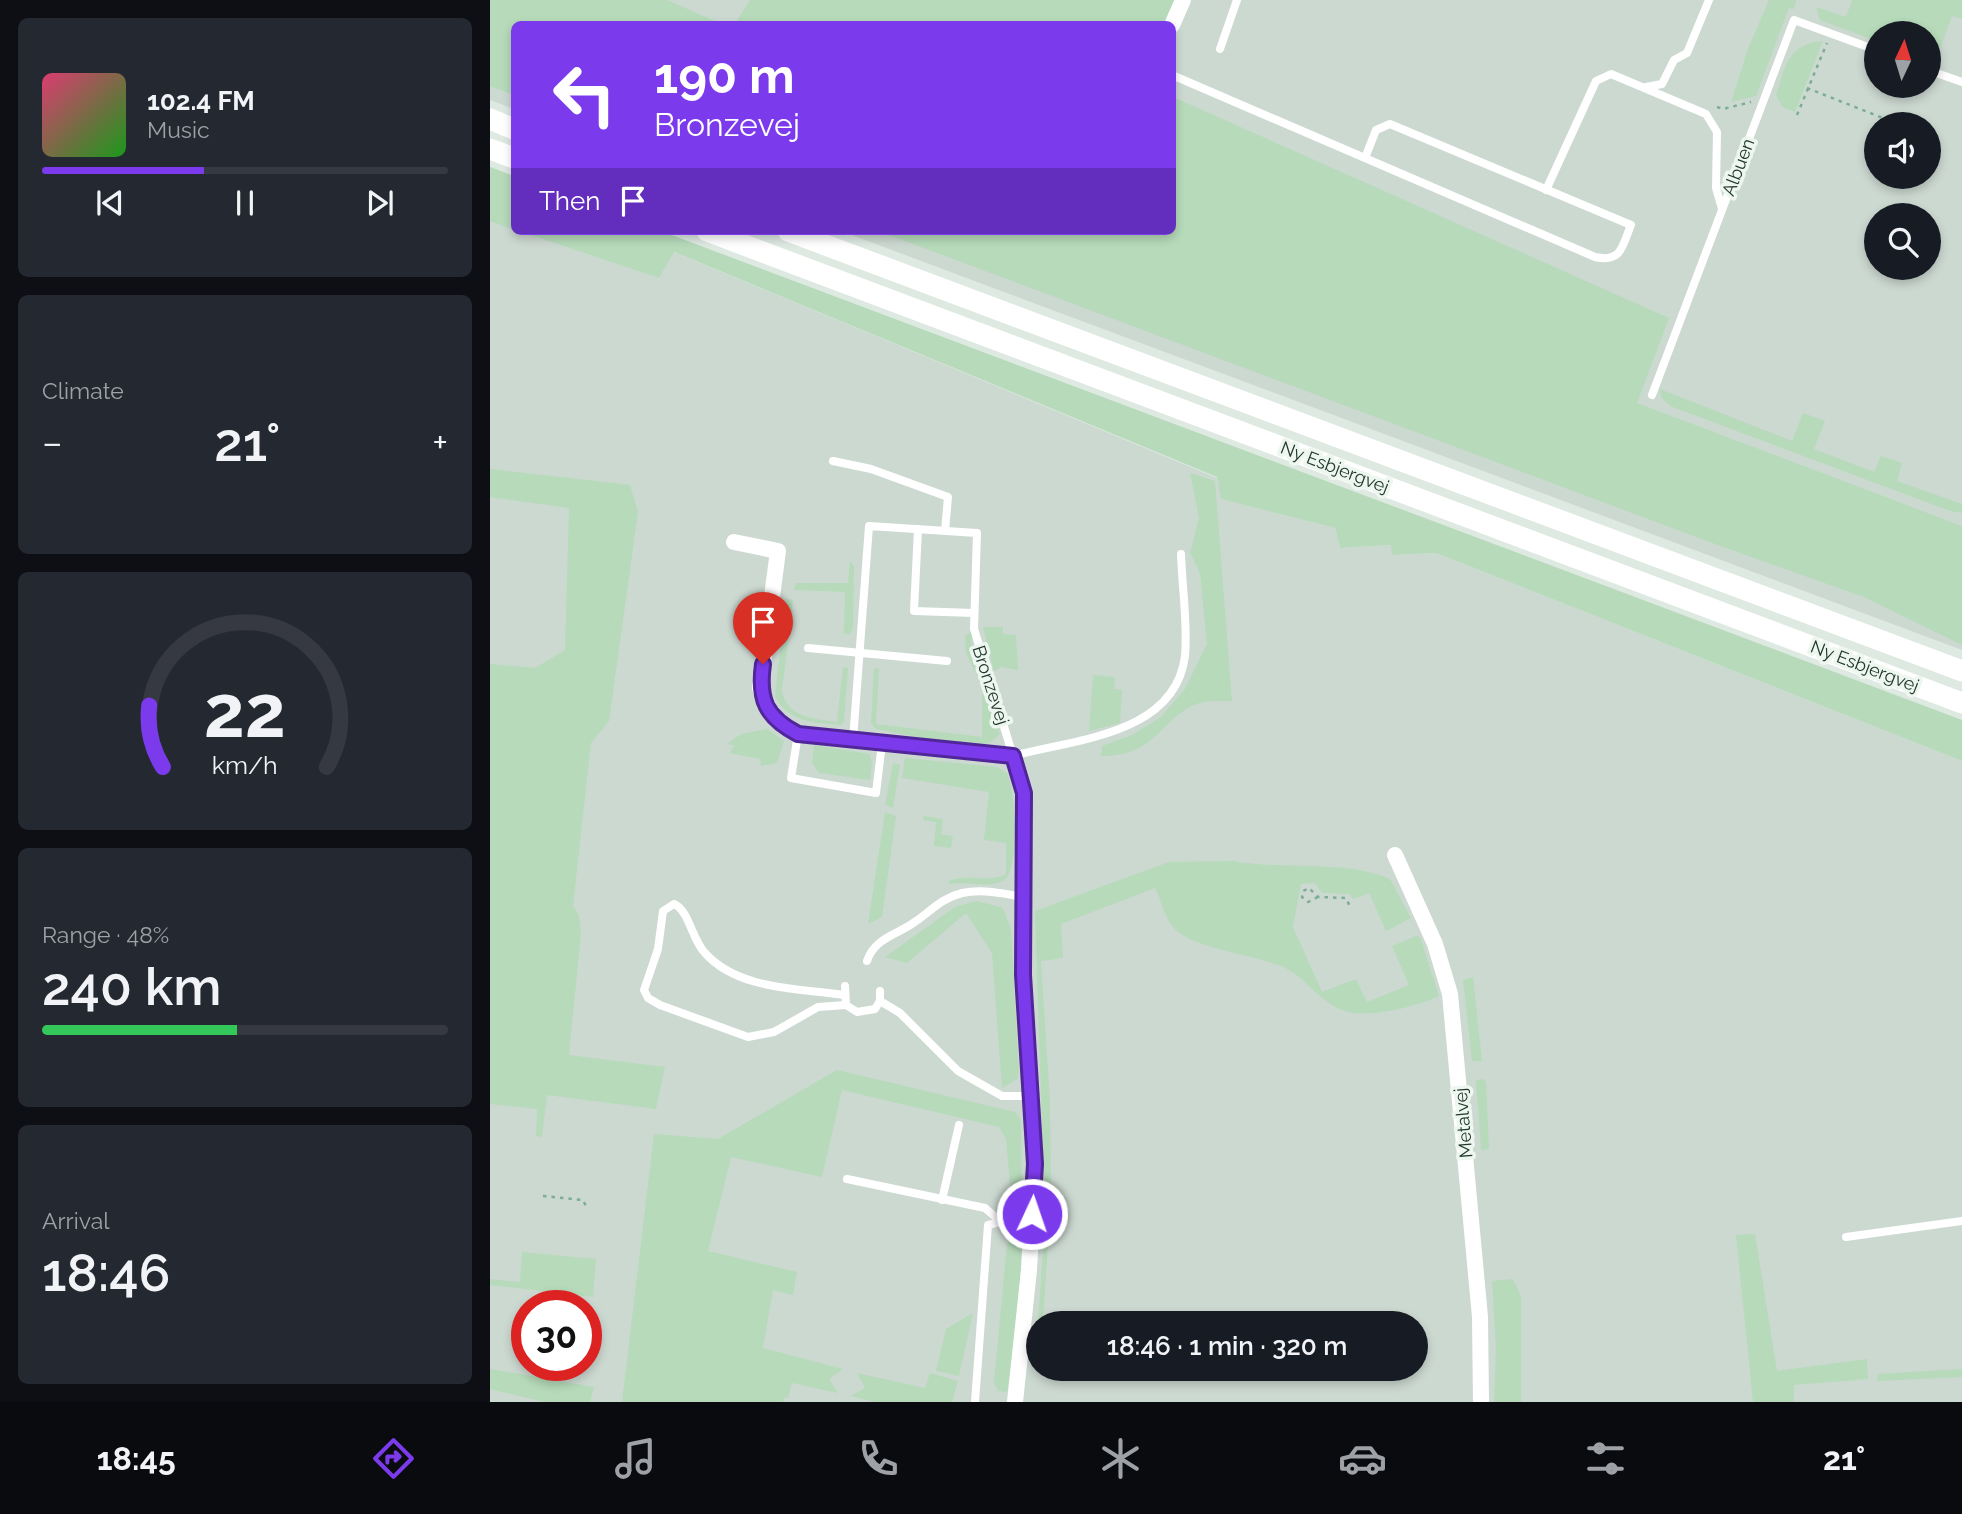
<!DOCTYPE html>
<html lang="en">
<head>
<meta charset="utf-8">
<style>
  :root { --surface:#171b24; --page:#242831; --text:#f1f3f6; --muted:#9ea1a6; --line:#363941; --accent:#7c3aed }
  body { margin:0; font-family:Raleway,sans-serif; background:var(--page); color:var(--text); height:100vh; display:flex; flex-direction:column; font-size:26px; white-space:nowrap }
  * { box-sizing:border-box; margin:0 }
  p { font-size:23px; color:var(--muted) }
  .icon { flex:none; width:38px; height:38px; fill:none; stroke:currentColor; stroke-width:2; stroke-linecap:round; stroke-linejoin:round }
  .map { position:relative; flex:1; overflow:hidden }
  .side { display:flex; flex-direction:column; gap:18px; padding:18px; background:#0d0f14; width:490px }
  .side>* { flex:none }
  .top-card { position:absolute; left:21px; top:21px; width:665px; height:214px; border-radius:10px; box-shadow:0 4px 10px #0003; background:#7c3aed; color:#fff; overflow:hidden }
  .needle { width:46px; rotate:4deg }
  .fabs { position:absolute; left:1374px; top:21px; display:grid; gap:14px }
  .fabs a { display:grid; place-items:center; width:77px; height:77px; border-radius:50%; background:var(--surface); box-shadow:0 4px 10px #0003; font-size:35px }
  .speed { position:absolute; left:21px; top:1290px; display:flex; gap:14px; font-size:35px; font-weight:700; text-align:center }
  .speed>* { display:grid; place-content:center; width:91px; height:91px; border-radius:50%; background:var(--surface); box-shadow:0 4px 10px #0003; line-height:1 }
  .speed .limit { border:10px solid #d22; background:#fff; color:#111 }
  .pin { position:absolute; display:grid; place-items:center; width:60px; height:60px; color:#fff; margin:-72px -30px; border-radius:50% 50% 50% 0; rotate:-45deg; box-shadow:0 0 7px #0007 }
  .pin .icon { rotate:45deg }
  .me { position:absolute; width:77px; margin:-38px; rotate:3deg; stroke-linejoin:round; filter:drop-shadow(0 0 5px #0008) }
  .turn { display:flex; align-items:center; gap:24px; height:147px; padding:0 28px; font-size:32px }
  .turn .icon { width:91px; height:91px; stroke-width:2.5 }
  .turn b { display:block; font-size:49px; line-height:60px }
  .then { display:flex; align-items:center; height:66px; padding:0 28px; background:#0003; gap:14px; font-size:26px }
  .big { font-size:52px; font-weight:600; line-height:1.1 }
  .side .tile { flex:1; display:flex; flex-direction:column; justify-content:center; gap:10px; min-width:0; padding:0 24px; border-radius:10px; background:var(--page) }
  .side .dial { align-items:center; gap:0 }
  .dial svg { height:182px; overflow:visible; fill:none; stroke:var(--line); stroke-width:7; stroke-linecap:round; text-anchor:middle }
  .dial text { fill:var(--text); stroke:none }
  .song { display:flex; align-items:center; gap:21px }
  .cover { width:84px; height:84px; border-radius:10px; background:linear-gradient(135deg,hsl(340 70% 55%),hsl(120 70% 35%)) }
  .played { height:7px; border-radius:4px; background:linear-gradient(90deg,var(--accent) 40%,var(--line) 40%) }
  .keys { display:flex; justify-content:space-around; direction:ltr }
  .heat { display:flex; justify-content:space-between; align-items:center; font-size:38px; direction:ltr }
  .charge { height:10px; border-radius:5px; background:linear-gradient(90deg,#34c759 48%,var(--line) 0) }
  .trip { position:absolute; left:536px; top:1311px; width:402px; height:70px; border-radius:35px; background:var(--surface); box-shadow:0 4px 10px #0003; font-weight:600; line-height:70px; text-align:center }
  .menu { display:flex; height:112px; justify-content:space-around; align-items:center; background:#090b0e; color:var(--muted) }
  .menu .icon { width:49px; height:49px }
  .menu .active { color:var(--accent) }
  .menu b { font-size:32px; color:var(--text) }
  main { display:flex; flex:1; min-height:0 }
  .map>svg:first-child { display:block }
</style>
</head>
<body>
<main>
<section class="side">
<div class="tile">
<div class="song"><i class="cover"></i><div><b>102.4 FM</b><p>Music</p></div></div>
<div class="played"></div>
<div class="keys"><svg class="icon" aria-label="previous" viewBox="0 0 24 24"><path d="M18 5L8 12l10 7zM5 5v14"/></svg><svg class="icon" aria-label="pause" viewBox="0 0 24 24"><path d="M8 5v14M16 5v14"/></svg><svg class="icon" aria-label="next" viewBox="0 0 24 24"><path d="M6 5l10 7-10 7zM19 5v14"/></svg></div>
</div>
<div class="tile"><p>Climate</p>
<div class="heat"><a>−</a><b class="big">21°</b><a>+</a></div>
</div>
<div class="tile dial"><svg viewBox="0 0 100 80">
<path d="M14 69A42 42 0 1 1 86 69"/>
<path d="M14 69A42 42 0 0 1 8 42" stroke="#7c3aed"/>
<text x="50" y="56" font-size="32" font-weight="700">22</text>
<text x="50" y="72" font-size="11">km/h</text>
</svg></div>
<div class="tile"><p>Range · 48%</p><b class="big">240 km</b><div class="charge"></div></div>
<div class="tile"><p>Arrival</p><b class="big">18:46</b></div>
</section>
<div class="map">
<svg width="1472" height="1402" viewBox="0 0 1472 1402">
  <rect width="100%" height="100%" fill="#dee9e2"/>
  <g fill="#ccd9d1" fill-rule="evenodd">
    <path d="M0 0H1472V650L351 231H682V24H24V109L0 100ZM1386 33H1438V86H1386ZM1386 124H1438V177H1386ZM1386 215H1438V268H1386Z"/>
    <path d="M0 178 24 188V231H133L727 478 732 499 845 528 850 548 902 545 903 555 946 553 1472 761V1402H0ZM37 1306H96V1365H37ZM548 1323H926V1368H548Z"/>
  </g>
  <g fill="#b6daba">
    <path d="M0 0H177L232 24H24V95L0 86Z"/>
    <path d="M260 0H685L675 24H245Z"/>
    <path d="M1279 0H1306L1304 9 1299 8 1266 96 1241 102 1258 49Z"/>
    <path d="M1362 0H1472V19L1462 16 1445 62 1439 60 1438 33H1386V41L1330 20 1326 7 1356 17Z"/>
    <path d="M1333 41 1305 112 1292 107 1286 95C1296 65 1298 44 1333 41Z"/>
    <path d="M683 97 1179 318 1147 403 1472 526V645L1374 597 1233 547 388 231H682Z"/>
    <path d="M0 167 24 176V230L0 221Z"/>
    <path d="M29 231H171L1472 720V761L946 553 902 555 901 545 850 548 845 528 731 499 727 477 184 252 169 278Z"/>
    <path d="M1170 389 1302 441 1313 413 1335 421 1324 449 1384 472 1391 456 1412 463 1407 481 1472 504V513L1460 511 1180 406 1171 397Z"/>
    <path d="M0 469 140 485 148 512 119 721 101 743 83 906 89 916 91 933 79 1055 175 1067 166 1109 57 1095 52 1137 46 1136 47 1109 0 1104V664L45 668 75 650 79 508 0 497Z"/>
    <path d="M700 473 725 481 742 701C730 701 714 700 704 705 666 724 665 756 611 756L612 746 642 735 671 717 695 689 717 644 710 573 700 553 709 518Z"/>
    <path d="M360 561 364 566 363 627 360 634H354L355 592 304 590 306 583H358Z"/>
    <path d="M296 599 303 600 292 691C298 719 323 718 347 722L353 667 358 668 354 722 350 725C323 722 299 723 285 696Z"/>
    <path d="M493 627H513V634L526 635 528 670 511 667 504 671Z"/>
    <path d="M484 629 481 641 510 734C506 738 502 742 496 744 474 749 411 733 386 729L381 723 384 669 389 668 386 724 492 737V686L476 653 475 636Z"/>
    <path d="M603 675 625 677 624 689 632 690 630 723 599 731Z"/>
    <path d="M277 729 294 741 287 763 271 766 270 759 240 753 244 745 237 744 251 734Z"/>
    <path d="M324 745 379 754 382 762 380 780 329 773 322 763Z"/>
    <path d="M415 758 507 767 517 773C526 790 530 870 514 880 500 889 475 881 459 884V881C477 874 497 882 516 875V843L494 840 499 792 412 778Z"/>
    <path d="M403 763 410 765 403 808 395 805Z"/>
    <path d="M395 812 406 816 392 917 378 924Z"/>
    <path d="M434 816 453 819 451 834 463 836 461 848 444 846 446 822 433 820Z"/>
    <path d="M742 861C792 870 856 860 900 879L921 918 896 931 879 893 863 899 859 894 832 893 825 883 811 884 803 927 832 992 866 979 877 1002 919 985 902 946 926 936 930 937 949 996C929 1006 877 1019 855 1011 832 1004 818 981 799 970 770 954 702 950 683 927 675 917 671 900 665 888L571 924 573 958 551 961 560 1102 561 1194 553 1323H548L555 1221 545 911 679 862Z"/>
    <path d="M487 901 513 908 521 929 529 1072 527 1079 512 1088 502 953 476 913 417 963 395 957 465 907Z"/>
    <path d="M983 977 992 1061H982L973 980Z"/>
    <path d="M347 1070 525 1112 531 1120 532 1201 517 1199 521 1195 516 1139 509 1127 352 1090 332 1177 241 1157 218 1251 307 1272 303 1295 283 1290 273 1348 353 1369 339 1379 348 1393 302 1383 298 1398H294L293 1402H132L164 1134 228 1139Z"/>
    <path d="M992 1079 996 1082 999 1149 991 1150 986 1080Z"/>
    <path d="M1265 1234 1287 1371 1377 1359 1378 1379 1304 1385V1402H1263L1246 1235Z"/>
    <path d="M522 1240H528L532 1246 527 1325 517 1392 508 1391 504 1383 517 1243Z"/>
    <path d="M32 1252 106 1259 103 1297 0 1285V1279L30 1282Z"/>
    <path d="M1023 1279 1031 1296V1402H1004L1006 1348 1002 1281Z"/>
    <path d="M483 1313 469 1376 446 1371 456 1329Z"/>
    <path d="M0 1369 104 1387 100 1402H54L0 1389Z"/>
    <path d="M1472 1369V1377L1387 1381 1388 1374Z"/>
    <path d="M367 1373 435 1388 440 1373 468 1381 462 1402H384L361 1396 375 1388Z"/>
  </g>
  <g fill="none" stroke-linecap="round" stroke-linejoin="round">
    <g stroke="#7eac96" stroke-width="2.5" stroke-dasharray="3.5 5" stroke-linecap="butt">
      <path d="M1317 88 1408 124"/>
      <path d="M1227 107 1233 109 1261 102"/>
      <path d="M1307 115 1337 43"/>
      <path d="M828 897 818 902 812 897 813 891 819 888 828 897 856 898 861 909"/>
      <path d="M53 1196 93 1200 97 1208"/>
    </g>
    <g stroke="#fff" stroke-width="8">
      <path d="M730 49 747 0"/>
      <path d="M1438 70 1472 82"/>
      <path d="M682 75 1105 257C1132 263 1132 246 1141 225L900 124 886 130 875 158"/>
      <path d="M1156 87 1172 84 1184 60 1197 53 1219 0"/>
      <path d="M1056 190 1106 81 1121 74 1216 114 1227 132 1226 188 1232 209"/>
      <path d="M1162 395 1304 20 1386 50"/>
      <path d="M343 461 381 469 458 497 455 531"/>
      <path d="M428 529 424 611 484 613"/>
      <path d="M318 648 457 661"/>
      <path d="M308 734 301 778 386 793 392 743"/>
      <path d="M363 740 379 526 487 533 484 629 523 756C585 739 685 735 695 656 698 624 692 587 691 554"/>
      <path d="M377 961C385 937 408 935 426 921 442 910 452 898 472 893 491 889 513 893 532 897"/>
      <path d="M355 986 356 1005 367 1012 385 1009 390 1001V991"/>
      <path d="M354 995C308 988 248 990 215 953 202 940 199 910 184 904L173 911 168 949 154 990 158 998 170 1005 258 1037 284 1032 328 1007 356 1005"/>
      <path d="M390 1001 410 1013 468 1071 512 1096H540"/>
      <path d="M357 1179 495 1208 511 1222"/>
      <path d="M452 1200 469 1125"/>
      <path d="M1356 1237 1472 1221"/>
      <path d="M485 1402 498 1225 542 1214"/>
    </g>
    <g stroke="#fff" stroke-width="16">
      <path d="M682 25 693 0"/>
      <path d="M244 542 288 551 270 688C278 711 287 722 308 734L523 756 534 793 533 975 545 1164 539 1270 525 1402"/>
      <path d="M905 855 945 944 960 994 990 1317 991 1402"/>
    </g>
    <g stroke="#fff" stroke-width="21">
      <path d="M0 119 24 129"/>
      <path d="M0 149 24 158"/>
      <path d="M217 231 1472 703"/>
      <path d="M298 231 1472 671"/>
    </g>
  </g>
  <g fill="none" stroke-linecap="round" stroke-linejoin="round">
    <defs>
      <path id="route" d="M273 664C268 700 276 717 308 734L523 756 534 793 533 975 545 1164 542 1214"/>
    </defs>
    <use href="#route" stroke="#51269a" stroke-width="18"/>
    <use href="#route" stroke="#7c3aed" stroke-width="12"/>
  </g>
  <g text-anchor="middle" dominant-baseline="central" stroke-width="7" stroke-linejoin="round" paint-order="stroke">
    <g font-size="18" fill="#20382d" stroke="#eef6f0">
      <text transform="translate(1248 167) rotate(-69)">Albuen</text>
      <text transform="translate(845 467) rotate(21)">Ny Esbjergvej</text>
      <text transform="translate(1375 666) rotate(21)">Ny Esbjergvej</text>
      <text transform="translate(501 685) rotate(72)">Bronzevej</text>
      <text transform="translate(973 1123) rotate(-95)">Metalvej</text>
    </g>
  </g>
</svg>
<div class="fabs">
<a><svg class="needle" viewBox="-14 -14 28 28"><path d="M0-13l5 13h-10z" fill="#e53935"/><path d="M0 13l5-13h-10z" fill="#9ea1a6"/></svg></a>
<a><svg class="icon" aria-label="sound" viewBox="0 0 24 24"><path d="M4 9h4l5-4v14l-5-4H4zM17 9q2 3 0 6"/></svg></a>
<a><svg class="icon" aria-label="search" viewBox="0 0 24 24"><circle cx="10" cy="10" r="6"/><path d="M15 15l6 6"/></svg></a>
</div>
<div class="speed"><div class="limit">30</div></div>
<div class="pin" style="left:273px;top:664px;background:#d93025"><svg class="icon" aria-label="arrive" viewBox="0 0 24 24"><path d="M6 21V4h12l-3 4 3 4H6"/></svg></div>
<svg class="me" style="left:542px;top:1214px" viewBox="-20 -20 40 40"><circle r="17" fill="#7c3aed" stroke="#fff" stroke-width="3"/><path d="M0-11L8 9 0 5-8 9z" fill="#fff"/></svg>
<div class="trip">18:46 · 1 min · 320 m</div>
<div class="top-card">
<div class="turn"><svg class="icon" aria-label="left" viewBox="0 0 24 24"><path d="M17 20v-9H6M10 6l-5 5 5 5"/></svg><div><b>190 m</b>Bronzevej</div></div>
<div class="then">Then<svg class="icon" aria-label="arrive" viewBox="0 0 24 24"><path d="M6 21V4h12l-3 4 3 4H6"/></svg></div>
</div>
</div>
</main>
<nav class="menu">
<b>18:45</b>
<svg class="icon active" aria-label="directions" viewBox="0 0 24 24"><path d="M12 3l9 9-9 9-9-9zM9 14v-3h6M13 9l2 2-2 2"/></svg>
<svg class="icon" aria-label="music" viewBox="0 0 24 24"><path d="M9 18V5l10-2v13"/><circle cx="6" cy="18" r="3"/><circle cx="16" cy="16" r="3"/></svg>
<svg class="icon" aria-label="phone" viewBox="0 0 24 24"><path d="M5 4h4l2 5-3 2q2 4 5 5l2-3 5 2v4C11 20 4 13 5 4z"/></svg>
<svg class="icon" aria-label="climate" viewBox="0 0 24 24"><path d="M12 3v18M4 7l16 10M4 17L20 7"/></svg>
<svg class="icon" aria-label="car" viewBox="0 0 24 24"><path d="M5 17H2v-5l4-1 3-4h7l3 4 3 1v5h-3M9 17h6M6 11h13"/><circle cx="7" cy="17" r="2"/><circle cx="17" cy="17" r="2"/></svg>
<svg class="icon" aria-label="filters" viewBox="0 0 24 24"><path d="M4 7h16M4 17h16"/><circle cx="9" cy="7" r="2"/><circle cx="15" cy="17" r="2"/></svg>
<b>21°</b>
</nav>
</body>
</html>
